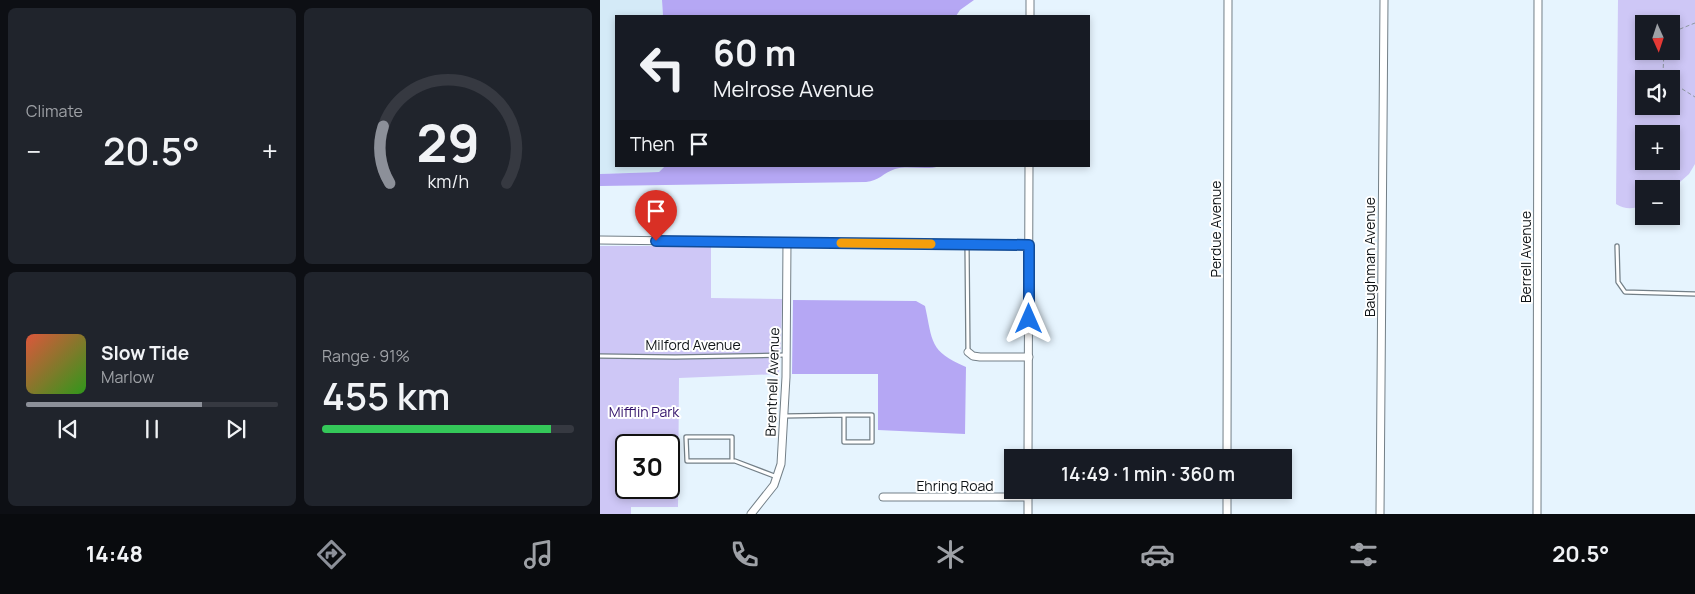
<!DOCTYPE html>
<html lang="en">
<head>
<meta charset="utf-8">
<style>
  :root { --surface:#171b24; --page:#20242c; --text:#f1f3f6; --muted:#9ea1a6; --line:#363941; --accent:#8c9099 }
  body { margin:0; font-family:Manrope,sans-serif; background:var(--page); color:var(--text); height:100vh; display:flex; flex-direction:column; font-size:19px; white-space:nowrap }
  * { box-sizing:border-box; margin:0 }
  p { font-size:16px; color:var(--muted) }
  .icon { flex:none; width:28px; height:28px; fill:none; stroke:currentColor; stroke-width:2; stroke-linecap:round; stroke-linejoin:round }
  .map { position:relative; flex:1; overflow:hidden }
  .panel { display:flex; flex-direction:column; gap:8px; padding:8px; background:#0d0f14; width:600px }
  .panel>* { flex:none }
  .top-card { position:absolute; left:15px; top:15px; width:475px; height:152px; border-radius:0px; box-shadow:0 2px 8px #0003; background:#171b24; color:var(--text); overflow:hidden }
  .needle { width:32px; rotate:177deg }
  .fabs { position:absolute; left:1035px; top:15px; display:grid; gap:10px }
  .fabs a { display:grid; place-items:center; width:45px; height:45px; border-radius:0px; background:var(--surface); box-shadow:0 2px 8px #0003; font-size:25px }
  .speed { position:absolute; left:15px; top:434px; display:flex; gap:10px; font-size:25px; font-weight:700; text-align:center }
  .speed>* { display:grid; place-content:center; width:65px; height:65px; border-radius:50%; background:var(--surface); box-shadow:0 2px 8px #0003; line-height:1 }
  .speed .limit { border:2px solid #111; border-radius:8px; background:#fff; color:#111 }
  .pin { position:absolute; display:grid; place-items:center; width:42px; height:42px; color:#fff; margin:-51px -21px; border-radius:50% 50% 50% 0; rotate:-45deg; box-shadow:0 0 5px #0007 }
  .pin .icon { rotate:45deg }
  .me { position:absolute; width:55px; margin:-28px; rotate:0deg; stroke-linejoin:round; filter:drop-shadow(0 0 4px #0008) }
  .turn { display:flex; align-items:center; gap:18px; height:105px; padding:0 15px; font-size:22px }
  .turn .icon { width:65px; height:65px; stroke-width:2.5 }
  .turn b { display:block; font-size:35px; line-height:42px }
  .then { display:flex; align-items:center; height:48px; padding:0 15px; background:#0003; gap:10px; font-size:19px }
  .big { font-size:38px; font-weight:600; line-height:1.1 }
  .panel .widget { flex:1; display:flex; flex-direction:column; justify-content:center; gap:8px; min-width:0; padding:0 18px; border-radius:8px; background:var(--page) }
  .panel .dial { align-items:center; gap:0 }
  .dial svg { height:130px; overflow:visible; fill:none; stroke:var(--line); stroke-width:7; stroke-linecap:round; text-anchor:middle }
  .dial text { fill:var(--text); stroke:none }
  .song { display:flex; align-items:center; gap:15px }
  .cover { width:60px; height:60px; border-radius:8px; background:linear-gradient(135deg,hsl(10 70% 55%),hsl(110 70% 35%)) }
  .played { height:5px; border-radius:2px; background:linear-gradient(90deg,var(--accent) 70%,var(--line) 70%) }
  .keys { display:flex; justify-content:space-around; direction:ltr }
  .heat { display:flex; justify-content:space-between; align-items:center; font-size:28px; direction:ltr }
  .charge { height:8px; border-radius:4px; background:linear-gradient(90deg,#34c759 91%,var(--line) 0) }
  .panel .tiles { flex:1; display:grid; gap:8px; grid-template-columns:repeat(2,1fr) }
  .trip { position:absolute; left:404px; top:449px; width:288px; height:50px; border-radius:0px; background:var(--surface); box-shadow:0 2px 8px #0003; font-weight:600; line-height:50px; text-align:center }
  .tabs { display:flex; height:80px; justify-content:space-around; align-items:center; background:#090b0e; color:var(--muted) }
  .tabs .icon { width:35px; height:35px }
  .tabs .active { color:var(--accent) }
  .tabs b { font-size:22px; color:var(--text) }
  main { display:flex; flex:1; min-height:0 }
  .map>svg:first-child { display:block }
</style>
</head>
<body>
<main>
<section class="panel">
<div class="tiles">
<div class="widget"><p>Climate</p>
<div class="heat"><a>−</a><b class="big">20.5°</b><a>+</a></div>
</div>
<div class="widget dial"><svg viewBox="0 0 100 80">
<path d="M14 69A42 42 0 1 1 86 69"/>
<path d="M14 69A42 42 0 0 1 10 34" stroke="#8c9099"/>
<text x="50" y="56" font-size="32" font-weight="700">29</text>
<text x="50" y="72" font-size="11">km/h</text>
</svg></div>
<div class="widget">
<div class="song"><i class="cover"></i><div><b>Slow Tide</b><p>Marlow</p></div></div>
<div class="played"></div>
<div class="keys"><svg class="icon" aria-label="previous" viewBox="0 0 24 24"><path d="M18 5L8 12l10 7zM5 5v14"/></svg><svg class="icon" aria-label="pause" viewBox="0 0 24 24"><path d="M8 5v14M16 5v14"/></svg><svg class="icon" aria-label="next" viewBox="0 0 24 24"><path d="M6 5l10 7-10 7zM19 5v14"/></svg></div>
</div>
<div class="widget"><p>Range · 91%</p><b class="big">455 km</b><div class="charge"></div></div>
</div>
</section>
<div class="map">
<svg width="1095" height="514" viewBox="0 0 1095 514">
  <rect width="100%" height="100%" fill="#e6f4fe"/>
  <path fill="#d4eaf7" d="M0 0H62L63 16H16V166H65L59 172 0 174Z"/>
  <g fill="#cec7f6" fill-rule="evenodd">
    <path d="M1018 0H1095V164L1089 174 1071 190V189H1044V205C1033 209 1026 210 1016 204ZM1044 24H1071V51H1044ZM1044 79H1071V106H1044ZM1044 134H1071V161H1044Z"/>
    <path d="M0 246H111V298L182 299 181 349 171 356V361L179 366V374L79 378 78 507H31V514H0ZM26 445H69V488H26Z"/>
  </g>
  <g fill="#b5a7f4">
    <path d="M62 0H374L360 10 356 16H63Z"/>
    <path d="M65 166H340C326 171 309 165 295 169 283 173 279 181 266 182L0 186V174L59 172Z"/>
    <path d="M193 300 316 301 325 306C333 342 329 351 366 367L365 434 278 430V374H192Z"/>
  </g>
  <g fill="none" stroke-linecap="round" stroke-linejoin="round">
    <defs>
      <g id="service">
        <path d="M367 245 368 351"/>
        <path d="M1017 246 1018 282 1025 292 1095 294"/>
        <path d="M0 356 75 357 185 355"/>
        <path d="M185 416 244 415V442H272V415H244"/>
        <path d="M132 461V437H86L87 461H135L177 477"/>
      </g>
      <g id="minor">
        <path d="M430 16V0"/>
        <path d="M0 240 429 245"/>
        <path d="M368 352 373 356 380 357H429"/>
        <path d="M428 458 429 166"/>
        <path d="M627 458 628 0"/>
        <path d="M283 497H428"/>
        <path d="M151 514 174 485 181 464 186 377 187 242"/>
        <path d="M428 514V490"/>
        <path d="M627 514V490"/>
        <path d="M780 514 784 0"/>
        <path d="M937 514 938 0"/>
      </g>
    </defs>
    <use href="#service" stroke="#737f87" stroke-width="5.5"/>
    <use href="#minor" stroke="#737f87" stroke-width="9"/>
    <g stroke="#8e98a0" stroke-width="1" stroke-dasharray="4 2.5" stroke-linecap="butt">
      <path d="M1071 39 1080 29 1095 23"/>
      <path d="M1064 51 1063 73 1068 79"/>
      <path d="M1071 82 1095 97"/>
    </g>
    <use href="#service" stroke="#fff" stroke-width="3"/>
    <use href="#minor" stroke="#fff" stroke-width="7"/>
  </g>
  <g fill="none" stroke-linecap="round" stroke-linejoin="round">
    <defs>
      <path id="route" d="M56 241 429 245V319"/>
    </defs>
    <use href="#route" stroke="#114b97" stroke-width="12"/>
    <use href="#route" stroke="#1a73e8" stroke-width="9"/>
    <path stroke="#f59e0b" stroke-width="9" d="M241 243 331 244"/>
  </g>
  <g text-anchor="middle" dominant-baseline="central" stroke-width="4" stroke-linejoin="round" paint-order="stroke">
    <g font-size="14" fill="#0f1417" stroke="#fff">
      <text transform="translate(615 229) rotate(-90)">Perdue Avenue</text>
      <text transform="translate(769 257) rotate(-90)">Baughman Avenue</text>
      <text transform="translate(925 257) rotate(-90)">Berrell Avenue</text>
      <text x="93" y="344">Milford Avenue</text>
      <text transform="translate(172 382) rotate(-88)">Brentnell Avenue</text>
      <text x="355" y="485">Ehring Road</text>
    </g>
    <g font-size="14" fill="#32126a" stroke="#fff">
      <text x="44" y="411">Mifflin Park</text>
    </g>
  </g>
</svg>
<div class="fabs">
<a><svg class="needle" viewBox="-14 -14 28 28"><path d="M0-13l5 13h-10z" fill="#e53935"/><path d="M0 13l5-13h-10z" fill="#9ea1a6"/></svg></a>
<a><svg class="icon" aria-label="sound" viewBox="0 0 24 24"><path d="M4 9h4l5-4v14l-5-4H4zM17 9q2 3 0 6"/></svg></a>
<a>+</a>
<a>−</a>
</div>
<div class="speed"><div class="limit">30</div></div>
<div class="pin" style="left:56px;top:241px;background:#d93025"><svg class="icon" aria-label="arrive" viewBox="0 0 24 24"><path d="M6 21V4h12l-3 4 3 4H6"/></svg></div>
<svg class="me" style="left:429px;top:319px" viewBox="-20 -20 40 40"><path d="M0-17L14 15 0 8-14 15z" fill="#1a73e8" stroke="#fff" stroke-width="4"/></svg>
<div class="trip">14:49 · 1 min · 360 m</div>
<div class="top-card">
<div class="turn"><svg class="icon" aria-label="left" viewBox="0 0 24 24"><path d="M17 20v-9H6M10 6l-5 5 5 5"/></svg><div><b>60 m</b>Melrose Avenue</div></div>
<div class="then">Then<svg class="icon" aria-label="arrive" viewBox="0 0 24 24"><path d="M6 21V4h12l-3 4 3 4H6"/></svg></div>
</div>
</div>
</main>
<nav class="tabs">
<b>14:48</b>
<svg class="icon active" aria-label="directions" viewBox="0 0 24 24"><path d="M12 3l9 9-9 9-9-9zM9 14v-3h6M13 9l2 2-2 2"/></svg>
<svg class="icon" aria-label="music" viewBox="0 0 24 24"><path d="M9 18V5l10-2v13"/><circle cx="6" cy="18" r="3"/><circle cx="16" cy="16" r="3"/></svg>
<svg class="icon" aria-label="phone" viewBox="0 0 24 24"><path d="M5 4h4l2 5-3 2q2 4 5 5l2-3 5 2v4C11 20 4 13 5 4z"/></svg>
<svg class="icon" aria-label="climate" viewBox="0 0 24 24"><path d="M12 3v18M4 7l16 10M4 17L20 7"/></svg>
<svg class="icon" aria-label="car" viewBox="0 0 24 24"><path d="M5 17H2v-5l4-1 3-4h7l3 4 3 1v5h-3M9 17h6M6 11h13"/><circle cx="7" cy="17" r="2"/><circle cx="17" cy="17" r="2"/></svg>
<svg class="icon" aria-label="filters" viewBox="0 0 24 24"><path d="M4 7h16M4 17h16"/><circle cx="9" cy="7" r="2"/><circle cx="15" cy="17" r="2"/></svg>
<b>20.5°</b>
</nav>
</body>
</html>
